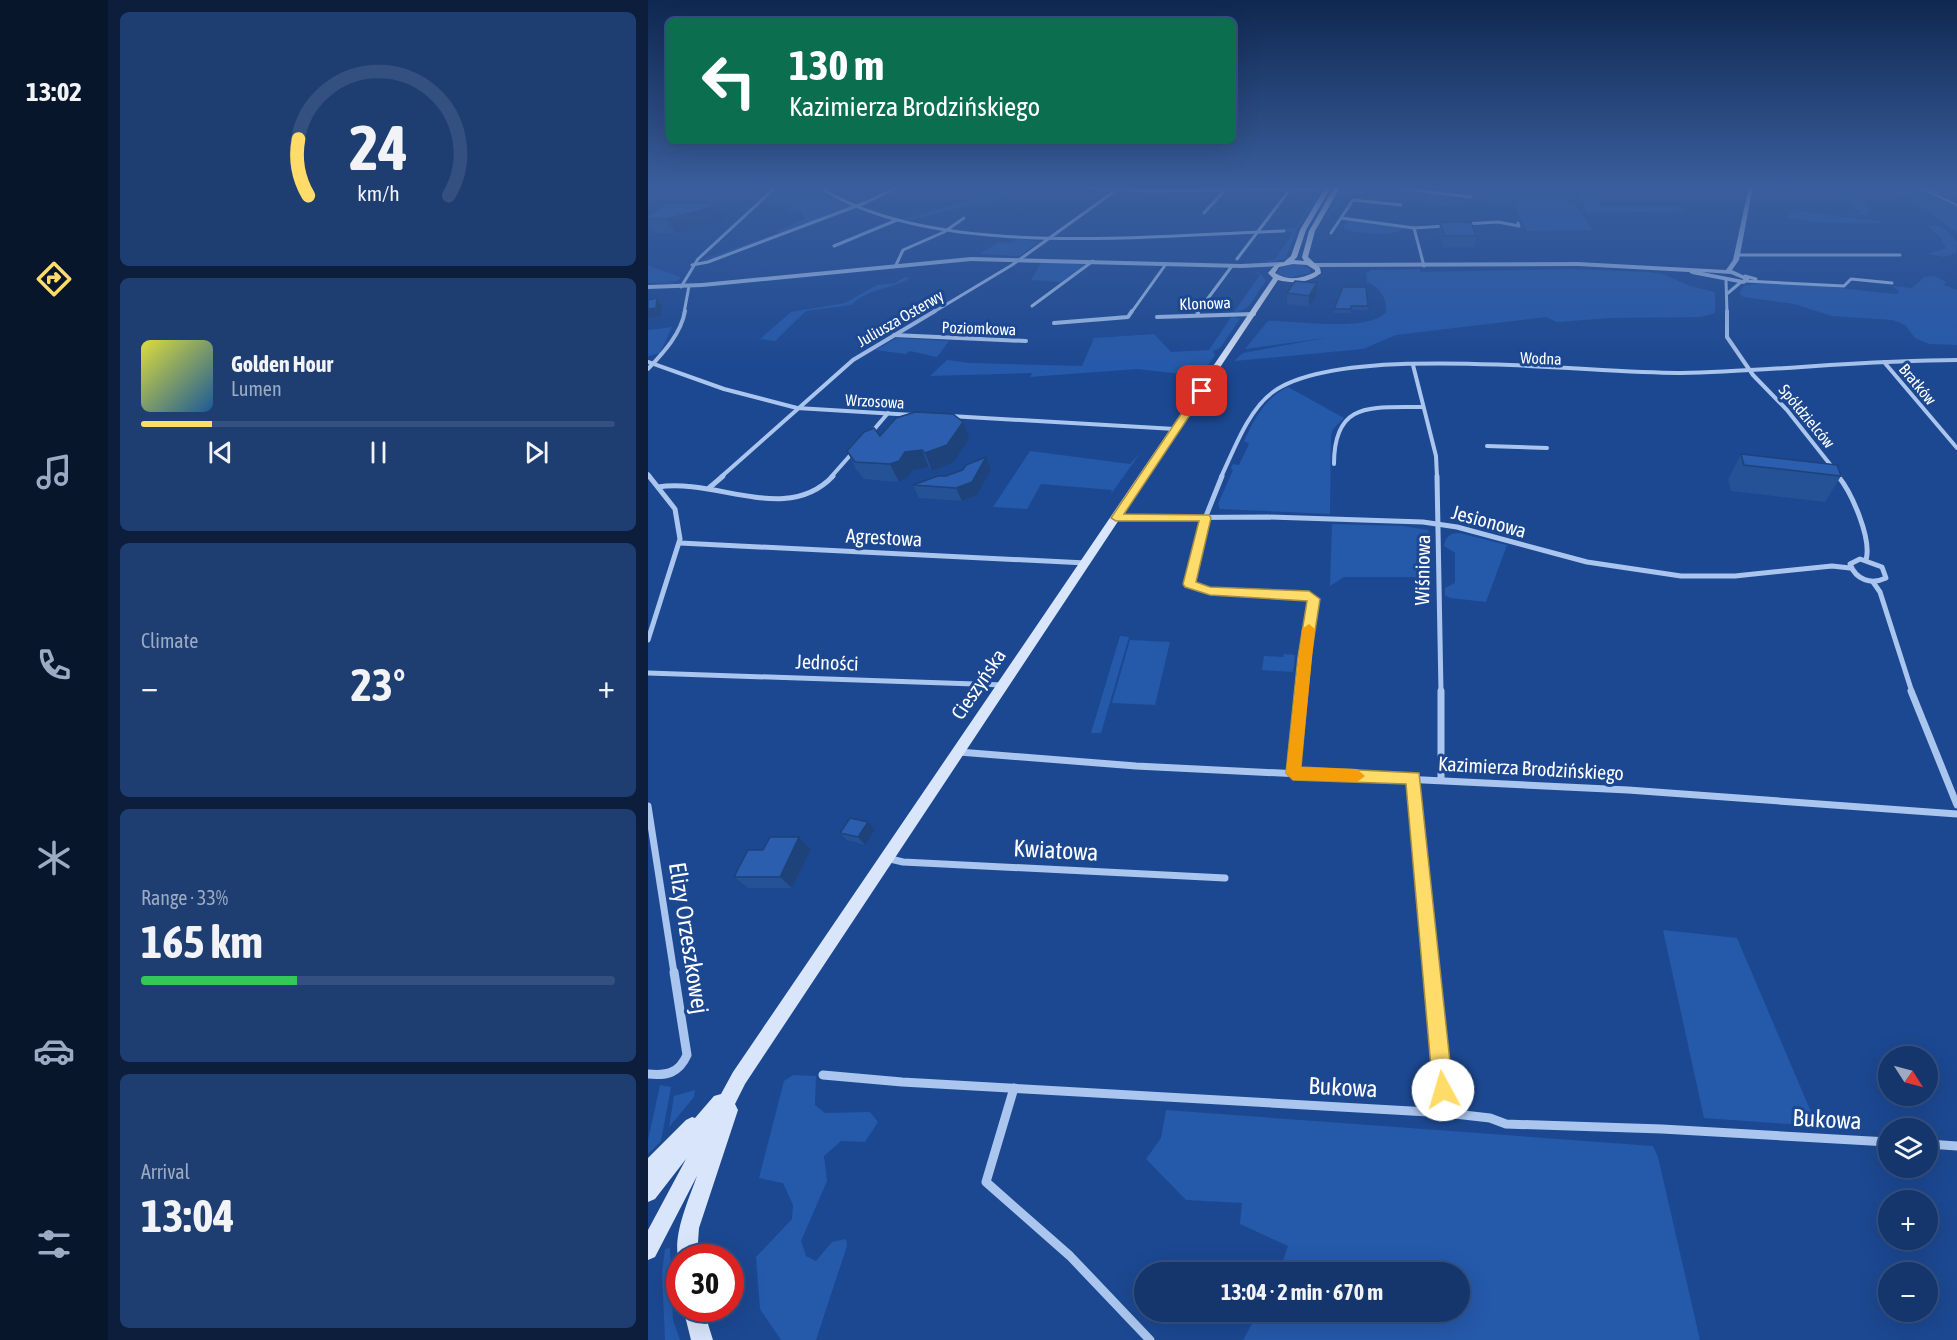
<!DOCTYPE html>
<html lang="en">
<head>
<meta charset="utf-8">
<style>
  :root { --surface:#15366d; --page:#1e3e72; --text:#f1f3f6; --muted:#9dabc2; --line:#345080; --accent:#ffdc69 }
  body { margin:0; font-family:"Asap Condensed",sans-serif; background:var(--page); color:var(--text); height:100vh; display:flex; flex-direction:column; font-size:22px; white-space:nowrap }
  * { box-sizing:border-box; margin:0 }
  p { font-size:20px; color:var(--muted) }
  .icon { flex:none; width:33px; height:33px; fill:none; stroke:currentColor; stroke-width:2; stroke-linecap:round; stroke-linejoin:round }
  .map { position:relative; flex:1; overflow:hidden }
  .panel { display:flex; flex-direction:column; gap:12px; padding:12px; background:#0c1e3c; width:540px }
  .panel>* { flex:none }
  .banner { position:absolute; left:18px; top:18px; width:570px; height:126px; border-radius:9px; box-shadow:0 6px 24px #0002,0 0 0 2px var(--line); background:#0b6e4f; color:#fff; overflow:hidden }
  .needle { width:39px; rotate:126deg }
  .buttons { position:absolute; left:1230px; top:1046px; display:grid; gap:12px }
  .buttons a { display:grid; place-items:center; width:60px; height:60px; border-radius:50%; background:var(--surface); box-shadow:0 6px 24px #0002,0 0 0 2px var(--line); font-size:30px }
  .speed { position:absolute; left:18px; top:1244px; display:flex; gap:12px; font-size:30px; font-weight:700; text-align:center }
  .speed>* { display:grid; place-content:center; width:78px; height:78px; border-radius:50%; background:var(--surface); box-shadow:0 6px 24px #0002,0 0 0 2px var(--line); line-height:1 }
  .speed .limit { border:9px solid #d22; background:#fff; color:#111 }
  .pin { position:absolute; display:grid; place-items:center; width:51px; height:51px; color:#fff; margin:-26px; border-radius:12px; box-shadow:0 3px 9px #0006 }
  .me { position:absolute; width:66px; margin:-33px; rotate:354deg; stroke-linejoin:round; filter:drop-shadow(0 0 4px #0008) }
  .turn { display:flex; align-items:center; gap:21px; height:126px; padding:0 24px; font-size:27px }
  .turn .icon { width:78px; height:78px; stroke-width:2.5 }
  .turn b { display:block; font-size:42px; line-height:51px }
  .big { font-size:45px; font-weight:700; line-height:1.1 }
  .panel .widget { flex:1; display:flex; flex-direction:column; justify-content:center; gap:9px; min-width:0; padding:0 21px; border-radius:9px; background:var(--page) }
  .panel .dial { align-items:center; gap:0 }
  .dial svg { height:156px; overflow:visible; fill:none; stroke:var(--line); stroke-width:7; stroke-linecap:round; text-anchor:middle }
  .dial text { fill:var(--text); stroke:none }
  .song { display:flex; align-items:center; gap:18px }
  .cover { width:72px; height:72px; border-radius:9px; background:linear-gradient(135deg,hsl(60 70% 55%),hsl(210 70% 35%)) }
  .played { height:6px; border-radius:3px; background:linear-gradient(90deg,var(--accent) 15%,var(--line) 15%) }
  .keys { display:flex; justify-content:space-around; direction:ltr }
  .heat { display:flex; justify-content:space-between; align-items:center; font-size:33px; direction:ltr }
  .charge { height:9px; border-radius:4px; background:linear-gradient(90deg,#34c759 33%,var(--line) 0) }
  .trip { position:absolute; left:486px; top:1262px; width:336px; height:60px; border-radius:30px; background:var(--surface); box-shadow:0 6px 24px #0002,0 0 0 2px var(--line); font-weight:700; line-height:60px; text-align:center }
  main { display:flex; flex:1; min-height:0 }
  .tab-bar { display:flex; flex-direction:column; width:108px; justify-content:space-around; align-items:center; background:#08162c; color:var(--muted) }
  .tab-bar .icon { width:42px; height:42px }
  .tab-bar .selected { color:var(--accent) }
  .tab-bar b { font-size:27px; color:var(--text) }
  .map>svg:first-child { display:block }
</style>
</head>
<body>
<main>
<nav class="tab-bar">
<b>13:02</b>
<svg class="icon selected" aria-label="directions" viewBox="0 0 24 24"><path d="M12 3l9 9-9 9-9-9zM9 14v-3h6M13 9l2 2-2 2"/></svg>
<svg class="icon" aria-label="music" viewBox="0 0 24 24"><path d="M9 18V5l10-2v13"/><circle cx="6" cy="18" r="3"/><circle cx="16" cy="16" r="3"/></svg>
<svg class="icon" aria-label="phone" viewBox="0 0 24 24"><path d="M5 4h4l2 5-3 2q2 4 5 5l2-3 5 2v4C11 20 4 13 5 4z"/></svg>
<svg class="icon" aria-label="climate" viewBox="0 0 24 24"><path d="M12 3v18M4 7l16 10M4 17L20 7"/></svg>
<svg class="icon" aria-label="car" viewBox="0 0 24 24"><path d="M5 17H2v-5l4-1 3-4h7l3 4 3 1v5h-3M9 17h6M6 11h13"/><circle cx="7" cy="17" r="2"/><circle cx="17" cy="17" r="2"/></svg>
<svg class="icon" aria-label="filters" viewBox="0 0 24 24"><path d="M4 7h16M4 17h16"/><circle cx="9" cy="7" r="2"/><circle cx="15" cy="17" r="2"/></svg>
</nav>
<section class="panel">
<div class="widget dial"><svg viewBox="0 0 100 80">
<path d="M14 69A42 42 0 1 1 86 69"/>
<path d="M14 69A42 42 0 0 1 9 40" stroke="#ffdc69"/>
<text x="50" y="56" font-size="32" font-weight="700">24</text>
<text x="50" y="72" font-size="11">km/h</text>
</svg></div>
<div class="widget">
<div class="song"><i class="cover"></i><div><b>Golden Hour</b><p>Lumen</p></div></div>
<div class="played"></div>
<div class="keys"><svg class="icon" aria-label="previous" viewBox="0 0 24 24"><path d="M18 5L8 12l10 7zM5 5v14"/></svg><svg class="icon" aria-label="pause" viewBox="0 0 24 24"><path d="M8 5v14M16 5v14"/></svg><svg class="icon" aria-label="next" viewBox="0 0 24 24"><path d="M6 5l10 7-10 7zM19 5v14"/></svg></div>
</div>
<div class="widget"><p>Climate</p>
<div class="heat"><a>−</a><b class="big">23°</b><a>+</a></div>
</div>
<div class="widget"><p>Range · 33%</p><b class="big">165 km</b><div class="charge"></div></div>
<div class="widget"><p>Arrival</p><b class="big">13:04</b></div>
</section>
<div class="map">
<svg width="1309" height="1340" viewBox="0 0 1309 1340">
  <rect width="100%" height="100%" fill="#1c4891"/>
  <g fill="#2559aa">
    <path d="M166 186 178 196 206 206 54 262 58 258 131 233 129 231 157 219 153 212 139 210 141 206 117 203 132 189Z"/>
    <path d="M354 186H364L342 206 321 205 263 220 255 219 326 199Z"/>
    <path d="M665 186H675L649 229 638 257 641 258 615 264 625 261 599 263 627 259 645 233 632 229 648 228 671 191H660L670 190Z"/>
    <path d="M712 186 719 189 717 193 699 195 678 219 695 187Z"/>
    <path d="M911 186H940L954 207H1031L1038 211 939 213 928 189 909 190Z"/>
    <path d="M1233 186H1309V193L1292 191 1309 203V233L1279 210Z"/>
    <path d="M1199 190 1219 196 1213 198 1218 204 1221 215 1199 214 1214 213 1194 199 1202 197 1196 191Z"/>
    <path d="M913 191 923 205H928L945 230 879 231 866 205 843 206 836 192Z"/>
    <path d="M782 194 799 196 817 204 799 206 775 204Z"/>
    <path d="M1147 211 1237 222C1220 224 1151 224 1138 216Z"/>
    <path d="M700 220 752 227 756 229C743 237 711 234 696 229V225Z"/>
    <path d="M1287 225 1297 229 1309 242 1308 253 1296 257 1280 254 1298 248 1293 238 1280 226Z"/>
    <path d="M369 238 390 242 371 256 332 254 351 242 363 243Z"/>
    <path d="M393 263 437 264H438L413 282 383 280Z"/>
    <path d="M648 263 662 268V273L640 278 629 273 633 267Z"/>
    <path d="M0 265 32 277 33 278 29 281H10L27 282 25 283H0Z"/>
    <path d="M772 269V272L921 269 1000 272 1015 274 1042 286 1067 292V313L1053 317 961 318 909 322 898 317 748 335 715 349 586 361 595 353 677 338 597 349 620 321C646 320 721 333 738 312 739 297 732 288 719 282L718 273 723 270Z"/>
    <path d="M604 271 613 274 618 281C600 305 604 313 572 314L586 312 612 275Z"/>
    <path d="M1286 276 1298 282 1296 285 1309 290V345L1281 344 1267 338 1257 325 1245 320 1184 316 1146 304 1095 297 1091 293 1096 286C1140 277 1202 291 1248 294L1252 292 1244 286 1264 288 1276 277Z"/>
    <path d="M257 277 263 278C243 289 219 289 203 305L158 311 127 341 112 339 143 312 197 303 229 285 247 283Z"/>
    <path d="M584 316 592 319 572 348 565 351 567 355 552 376 489 369 382 377 384 373 282 376 299 360 322 363 434 366 446 338 506 334 523 352 561 350Z"/>
    <path d="M24 327 12 353 0 356V330Z"/>
    <path d="M249 338 301 341 289 357 262 351 258 354 227 350Z"/>
    <path d="M640 387 696 418 685 429 683 436 682 514 572 509 570 504 585 470 583 468 585 464 591 465 601 444 596 441C607 418 616 399 640 387Z"/>
    <path d="M382 451 482 464 493 452 463 494 464 490 393 484 379 509 345 507Z"/>
    <path d="M684 524 755 526 780 530 782 534V578L769 584 767 577H696L682 586Z"/>
    <path d="M811 533 859 545 838 602 802 598 797 595V588L807 583V553L796 546C797 537 802 533 811 533Z"/>
    <path d="M472 636 481 637 453 733H443Z"/>
    <path d="M482 640 522 642 507 705 464 703Z"/>
    <path d="M636 654 647 655 645 672 614 670 616 656 635 657Z"/>
    <path d="M1015 930 1089 938 1169 1126 1056 1118Z"/>
    <path d="M145 1075 168 1076 167 1105 177 1113 222 1112 230 1122 217 1142 193 1141 176 1156 179 1181 153 1241 158 1256 168 1261 184 1242 198 1239 199 1246 168 1340H133L112 1309 108 1257 144 1219 145 1205 135 1183 111 1178 136 1081Z"/>
    <path d="M12 1085 23 1087 13 1141 0 1154V1140Z"/>
    <path d="M47 1090 46 1097 21 1127 26 1096Z"/>
    <path d="M518 1110 1005 1146 1010 1157 1052 1340H595L611 1311H812V1272H631L640 1246 592 1224 594 1203 538 1200 498 1159 513 1138Z"/>
    <path d="M22 1248 25 1320 32 1340H17L14 1273 17 1249Z"/>
  </g>
  <g fill="none" stroke-linecap="round" stroke-linejoin="round">
    <path stroke="#9ec0f0" stroke-width="2" d="M1269 186 1309 205"/>
    <g stroke="#abc6ee" stroke-width="3">
      <path d="M170 186C282 261 504 235 636 231"/>
      <path d="M397 186 498 191 669 189"/>
      <path d="M734 186 823 197"/>
      <path d="M753 205 705 200 693 218 766 228 798 226"/>
      <path d="M556 213 577 190"/>
      <path d="M817 224 850 222 871 226 870 223"/>
      <path d="M766 228 776 266"/>
      <path d="M683 233 693 218"/>
      <path d="M186 246 249 220"/>
      <path d="M1088 255H1252"/>
      <path d="M589 259 643 188"/>
      <path d="M44 265 60 262 219 202 252 186"/>
      <path d="M248 265 255 250 296 232 316 218"/>
      <path d="M1097 276 1108 279"/>
      <path d="M1078 280 1079 313"/>
      <path d="M1098 281 1196 286 1203 279 1244 283"/>
      <path d="M33 287 50 259 129 186"/>
      <path d="M1080 293 1093 282"/>
      <path d="M384 306 445 261"/>
      <path d="M36 313 41 286"/>
      <path d="M284 313 364 265 464 193 469 186"/>
      <path d="M483 313 518 264"/>
      <path d="M549 313 584 266"/>
    </g>
    <g stroke="#abc6ee" stroke-width="4">
      <path d="M550 311V315"/>
      <path d="M1079 311V337L1105 375 1139 410 1192 477"/>
      <path d="M509 317 606 314"/>
      <path d="M406 323 480 317 484 311"/>
      <path d="M246 335 378 341"/>
      <path d="M0 362 76 389 149 408 265 415"/>
      <path d="M1236 362 1309 448"/>
      <path d="M765 365 788 456 789 477"/>
      <path d="M0 369C15 353 33 334 37 311"/>
      <path d="M302 416 527 429"/>
      <path d="M223 433 240 413"/>
      <path d="M839 446 899 448"/>
      <path d="M686 464C686 400 724 408 774 407"/>
      <path d="M0 474 2 477"/>
      <path d="M73 477 205 360 287 311"/>
      <path d="M183 477 206 451"/>
      <path d="M573 477C586 450 600 410 625 392 696 341 940 374 1033 373 1125 371 1217 360 1309 360"/>
    </g>
    <g stroke="#abc6ee" stroke-width="5">
      <path d="M574 476 552 531 541 584 562 591 661 595 666 599 653 692"/>
      <path d="M789 476 793 692"/>
      <path d="M1190 476C1204 493 1224 539 1218 560"/>
      <path d="M10 487C69 478 139 525 185 476"/>
      <path d="M61 488 75 476"/>
      <path d="M469 518 620 517 775 522 809 527 939 562 1033 576H1087L1184 566 1202 568"/>
      <path d="M32 543 438 563"/>
      <path d="M1212 559 1234 567 1238 578C1223 585 1208 580 1202 564Z"/>
      <path d="M1225 582 1232 592 1264 692"/>
      <path d="M0 640 32 539 27 509 1 476"/>
      <path d="M0 673 356 685"/>
    </g>
    <g stroke="#abc6ee" stroke-width="7">
      <path d="M793 691V779"/>
      <path d="M1263 691 1309 805"/>
      <path d="M311 752 488 766 980 790 1309 814"/>
      <path d="M645 773 654 691"/>
      <path d="M766 778 785 973"/>
      <path d="M0 806 26 973"/>
      <path d="M238 858 255 862 577 878"/>
    </g>
    <g stroke="#abc6ee" stroke-width="9">
      <path d="M785 972 798 1113"/>
      <path d="M0 1074C19 1076 31 1073 39 1055L26 972"/>
      <path d="M175 1075 254 1082 798 1113 842 1118 858 1124 1014 1129 1240 1142"/>
      <path d="M366 1088 338 1182 422 1256 502 1340"/>
      <path d="M1280 1144 1309 1146"/>
    </g>
    <g fill="#abc6ee" fill-rule="evenodd">
      <path d="M1101 186H1105L1091 260 1084 270 1101 278V280L1096 284 1044 274 1041 272 930 266 665 267 662 265 665 263 930 262 1078 270 1085 260ZM1054 272 1083 274 1095 279V280Z"/>
      <path d="M323 257 593 264 634 262 637 264 634 266 593 268 323 261 54 287 0 289V285L54 283Z"/>
    </g>
    <g fill="#d8e5fa" fill-rule="evenodd">
      <path d="M678 186H684L658 230 649 257 646 260 656 261 654 257 661 231 687 186H693L667 231 660 257 672 268 673 273C661 283 645 284 630 280L97 1084 87 1104 90 1110 51 1228 49 1257H32V1263C22 1240 41 1199 49 1176L7 1257 0 1260V1230L38 1159 7 1199 0 1202V1158L38 1120 44 1117 47 1118 66 1096 73 1094 85 1072 625 278 620 273 627 265 636 262 643 256 652 230ZM645 264 659 265 667 270V272C654 279 640 281 627 273L631 267Z"/>
      <path d="M35 1308H55L65 1340H43Z"/>
    </g>
  </g>
  <g fill="#255196">
    <path d="M869 186H897L869 188Z"/>
    <path d="M0 216 74 217 75 221 27 233H4L0 226Z"/>
    <path d="M792 222 828 236 827 247H795L791 233Z"/>
    <path d="M669 283V295L661 307 639 304V293Z"/>
    <path d="M695 287 720 306V310H703V313H686V309Z"/>
    <path d="M232 436 321 439 306 462 284 471 281 467 265 470 259 478 251 482 216 479 208 469 199 451Z"/>
    <path d="M1093 454 1193 476 1177 502 1083 491 1080 480Z"/>
    <path d="M338 457 343 470 329 495 314 501 271 498 265 485 298 476 315 470Z"/>
    <path d="M227 830 217 845 199 840 192 833Z"/>
    <path d="M151 837 163 849 144 888H100L86 877 115 850Z"/>
  </g>
  <g fill="#1e427a">
    <path d="M67 203 74 217 75 221 27 233 19 219Z"/>
    <path d="M669 283V295L661 307V296Z"/>
    <path d="M9 298 14 306 13 316 0 318V309Z"/>
    <path d="M315 422 321 439 306 462 284 471 277 453Z"/>
    <path d="M274 450 281 467 265 470 259 478 251 482 242 464 257 452Z"/>
    <path d="M338 457 343 470 329 495 314 501 308 488Z"/>
    <path d="M220 822 227 830 217 845 210 837Z"/>
    <path d="M151 837 163 849 144 888 132 877Z"/>
  </g>
  <g fill="#2b5eaf" stroke="#1e427a" stroke-width="1.5">
    <path d="M18 203H67V206L19 219H0V216Z"/>
    <path d="M792 222H823L828 236H797Z"/>
    <path d="M647 281 669 283 661 296 639 293Z"/>
    <path d="M695 287H718L720 306H703V309H686Z"/>
    <path d="M9 298 8 308 0 309V300Z"/>
    <path d="M267 412 305 414 315 422 299 445 277 453 274 450 257 452 251 461 242 464 207 462 199 451 216 432 226 428 232 436 248 418Z"/>
    <path d="M1093 454 1189 465 1193 476 1096 465Z"/>
    <path d="M338 457 324 482 308 488 265 485 290 476H298L315 470 318 465Z"/>
    <path d="M202 818 220 822 210 837 192 833Z"/>
    <path d="M122 837H151L132 877H86L100 850H115Z"/>
  </g>
  <linearGradient id="sky" x2="0" y2="1"><stop stop-color="#0f2850"/><stop offset="0.5" stop-color="#3a5e9d"/><stop offset="1" stop-color="#3a5e9d" stop-opacity="0"/></linearGradient>
  <rect width="1309" height="374" fill="url(#sky)"/>
  <path fill="#ffdc69" stroke="#a68f44" stroke-width="1.5" d="M550 389 558 391 476 514 561 515 563 518 548 582 562 587 661 591 672 599 663 657 653 767 771 773 805 1090 803 1097 795 1100 788 1097 785 1090 758 784 645 780 638 773 650 657 659 601 562 595 537 587 535 584 551 521H468L463 518Z"/>
  <path fill="#f59e0b" d="M661 624 667 629 653 767 709 769 717 776 709 782 645 780 638 773 654 629Z"/>
  <g text-anchor="middle" dominant-baseline="central" stroke-width="6" stroke-linejoin="round" paint-order="stroke">
    <g font-size="16" fill="#fff" stroke="#1c4891">
      <text transform="translate(557 303) rotate(-2)">Klonowa</text>
      <text transform="translate(252 318) rotate(-30)">Juliusza Osterwy</text>
      <text transform="translate(331 328) rotate(2)">Poziomkowa</text>
      <text transform="translate(893 358) rotate(2)">Wodna</text>
      <text transform="translate(1270 384) rotate(50)">Bratków</text>
      <text transform="translate(227 401) rotate(3)">Wrzosowa</text>
      <text transform="translate(1159 416) rotate(50)">Spółdzielców</text>
    </g>
    <g font-size="20" fill="#fff" stroke="#1c4891">
      <text transform="translate(841 521) rotate(15)">Jesionowa</text>
      <text transform="translate(236 537) rotate(3)">Agrestowa</text>
      <text transform="translate(774 570) rotate(-89)">Wiśniowa</text>
      <text transform="translate(179 662) rotate(2)">Jedności</text>
      <text transform="translate(330 684) rotate(-56)">Cieszyńska</text>
      <text transform="translate(883 768) rotate(3)">Kazimierza Brodzińskiego</text>
    </g>
    <g font-size="24" fill="#fff" stroke="#1c4891">
      <text transform="translate(408 850) rotate(3)">Kwiatowa</text>
      <text transform="translate(41 938) rotate(81)">Elizy Orzeszkowej</text>
      <text transform="translate(695 1087) rotate(3)">Bukowa</text>
      <text transform="translate(1179 1119) rotate(3)">Bukowa</text>
    </g>
  </g>
</svg>
<div class="buttons">
<a><svg class="needle" viewBox="-14 -14 28 28"><path d="M0-13l5 13h-10z" fill="#e53935"/><path d="M0 13l5-13h-10z" fill="#9dabc2"/></svg></a>
<a><svg class="icon" aria-label="layers" viewBox="0 0 24 24"><path d="M12 4l9 5-9 5-9-5zM3 14l9 5 9-5"/></svg></a>
<a>+</a>
<a>−</a>
</div>
<div class="speed"><div class="limit">30</div></div>
<div class="pin" style="left:554px;top:391px;background:#d93025"><svg class="icon" aria-label="arrive" viewBox="0 0 24 24"><path d="M6 21V4h12l-3 4 3 4H6"/></svg></div>
<svg class="me" style="left:795px;top:1090px" viewBox="-20 -20 40 40"><circle r="19" fill="#fff"/><path d="M0-13L10 11 0 6-10 11z" fill="#ffdc69"/></svg>
<div class="trip">13:04 · 2 min · 670 m</div>
<div class="banner">
<div class="turn"><svg class="icon" aria-label="left" viewBox="0 0 24 24"><path d="M17 20v-9H6M10 6l-5 5 5 5"/></svg><div><b>130 m</b>Kazimierza Brodzińskiego</div></div>
</div>
</div>
</main>
</body>
</html>
